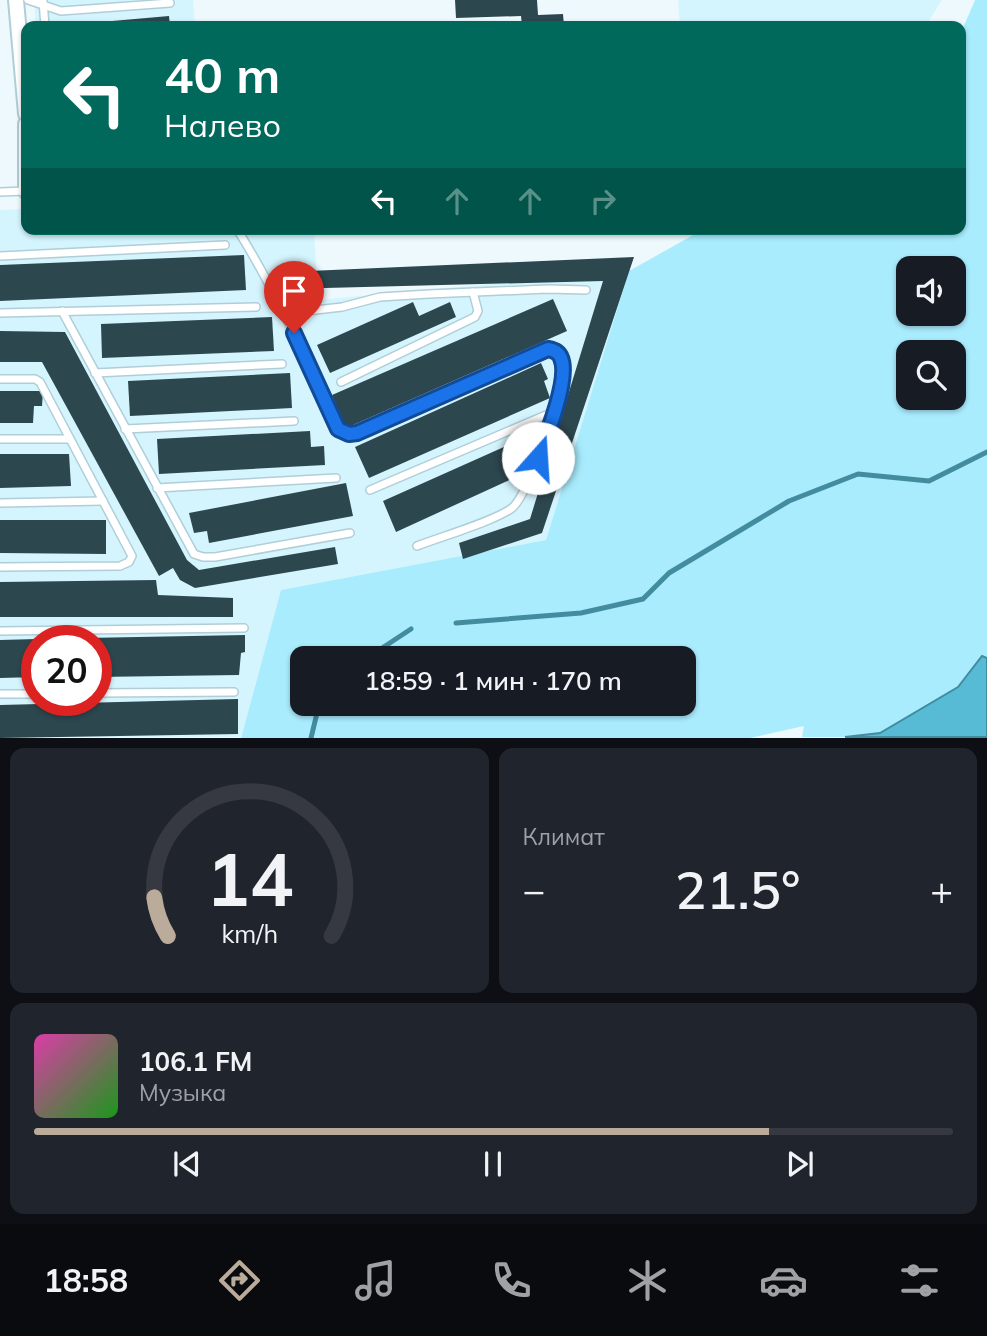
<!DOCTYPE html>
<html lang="ru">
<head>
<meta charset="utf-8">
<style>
  :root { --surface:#171b24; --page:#20242c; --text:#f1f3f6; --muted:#9ea1a6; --line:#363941; --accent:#baab9b }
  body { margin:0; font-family:Mulish,sans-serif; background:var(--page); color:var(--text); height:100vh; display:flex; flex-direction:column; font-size:26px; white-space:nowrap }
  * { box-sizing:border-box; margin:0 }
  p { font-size:23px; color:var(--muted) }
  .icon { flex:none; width:38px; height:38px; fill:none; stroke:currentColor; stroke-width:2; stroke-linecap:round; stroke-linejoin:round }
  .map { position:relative; height:738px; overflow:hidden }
  .details { display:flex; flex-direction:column; gap:10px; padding:10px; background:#0d0f14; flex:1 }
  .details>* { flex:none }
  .guide { position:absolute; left:21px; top:21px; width:945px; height:214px; border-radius:14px; box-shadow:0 2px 5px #0004; background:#00695c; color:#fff; overflow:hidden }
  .controls { position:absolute; left:896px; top:256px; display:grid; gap:14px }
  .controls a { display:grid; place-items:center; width:70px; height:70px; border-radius:14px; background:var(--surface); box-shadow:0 2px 5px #0004; font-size:35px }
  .speed { position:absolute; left:21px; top:625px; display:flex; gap:14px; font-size:35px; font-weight:700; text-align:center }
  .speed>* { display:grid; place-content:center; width:91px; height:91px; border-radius:50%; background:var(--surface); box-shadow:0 2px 5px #0004; line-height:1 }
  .speed .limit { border:10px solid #d22; background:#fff; color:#111 }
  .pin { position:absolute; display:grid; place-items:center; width:60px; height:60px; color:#fff; margin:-72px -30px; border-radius:50% 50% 50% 0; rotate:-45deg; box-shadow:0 0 7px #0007 }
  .pin .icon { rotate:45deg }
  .me { position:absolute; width:77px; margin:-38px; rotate:19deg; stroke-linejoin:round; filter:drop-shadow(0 0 5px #0008) }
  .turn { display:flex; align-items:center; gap:24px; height:147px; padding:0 28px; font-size:32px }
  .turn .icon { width:91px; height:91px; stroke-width:2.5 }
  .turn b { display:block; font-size:49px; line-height:60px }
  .lanes { display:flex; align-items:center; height:66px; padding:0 28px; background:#0003; justify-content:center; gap:35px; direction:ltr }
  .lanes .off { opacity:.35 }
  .big { font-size:52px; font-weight:600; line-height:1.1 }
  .details .tile { flex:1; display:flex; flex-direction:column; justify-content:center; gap:10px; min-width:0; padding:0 24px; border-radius:14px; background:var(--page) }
  .details .dial { align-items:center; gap:0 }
  .dial svg { height:182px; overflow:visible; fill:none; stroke:var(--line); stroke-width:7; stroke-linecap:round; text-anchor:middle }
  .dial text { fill:var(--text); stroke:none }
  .song { display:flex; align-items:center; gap:21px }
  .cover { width:84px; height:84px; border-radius:10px; background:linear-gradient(135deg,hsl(320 70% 55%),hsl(120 70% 35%)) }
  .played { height:7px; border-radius:4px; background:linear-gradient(90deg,var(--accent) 80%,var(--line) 80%) }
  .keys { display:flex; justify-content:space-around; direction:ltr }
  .heat { display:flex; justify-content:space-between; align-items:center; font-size:38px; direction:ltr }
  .details .tiles { flex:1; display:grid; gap:10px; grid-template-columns:1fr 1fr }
  .tile:last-child { grid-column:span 2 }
  .trip { position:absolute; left:290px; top:646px; width:406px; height:70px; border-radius:14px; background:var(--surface); box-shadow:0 2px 5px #0004; font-weight:600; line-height:70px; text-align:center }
  .dock { display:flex; height:112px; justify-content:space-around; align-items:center; background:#090b0e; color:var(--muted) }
  .dock .icon { width:49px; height:49px }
  .dock .on { color:var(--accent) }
  .dock b { font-size:32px; color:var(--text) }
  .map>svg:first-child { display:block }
</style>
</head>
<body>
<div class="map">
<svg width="987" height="738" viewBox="0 0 987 738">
  <rect width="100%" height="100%" fill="#edf9fd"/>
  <g fill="#d5f5fe" fill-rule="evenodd">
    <path d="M34 0H193L195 26H36Z"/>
    <path d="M678 0H942L927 24 921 26H680Z"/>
    <path d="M26 209V229H314L318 300 629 271 546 540 281 590 241 737H0V210ZM37 640H96V700H37Z"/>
  </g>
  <path fill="#a9ecfe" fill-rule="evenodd" d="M975 0H987V737H802L804 726 750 738H241L281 590 546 540 629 271 704 229H961V86L965 83 963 28ZM908 268H954V313H908ZM908 352H954V397H908ZM303 658H684V704H303Z"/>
  <path fill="#57bbd5" stroke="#438ca0" stroke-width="2" d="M982 656 987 658V737H845L880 733 958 687Z"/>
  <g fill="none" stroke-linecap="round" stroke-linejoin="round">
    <g stroke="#438ca0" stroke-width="5">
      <path d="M456 623 581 613 643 599 669 573 789 501 858 474 929 481 987 452"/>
      <path d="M367 658 411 629"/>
      <path d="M311 738 318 709 326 704"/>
    </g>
  </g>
  <g fill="#2d474f">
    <path d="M455 0H537L538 15 563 14 564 26H522L521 16 456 18Z"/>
    <path d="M169 16 170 26H78V24Z"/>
    <path d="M244 255 246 290 0 301V265Z"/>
    <path d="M634 257 542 533 463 559 459 543 530 519 603 281 286 289V272Z"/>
    <path d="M553 299 567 331 346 428 332 395Z"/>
    <path d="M413 302 419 316 450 302 456 317 330 373 317 345Z"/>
    <path d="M272 317 274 351 102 358 101 324Z"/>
    <path d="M0 331 65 332 187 560 199 570 335 547 338 564 195 588 180 580 173 568 159 576 42 362H0Z"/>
    <path d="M541 363 548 379 544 381 550 398 369 478 355 447Z"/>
    <path d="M290 373 292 408 130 416 128 381Z"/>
    <path d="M0 391H43L42 406H34L33 423H0Z"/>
    <path d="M310 431 311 447 324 446 325 465 159 474 157 439Z"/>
    <path d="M524 438 531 454 510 464 516 477 396 532 383 501Z"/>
    <path d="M0 454H69L71 486 0 488Z"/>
    <path d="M346 483 353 516 209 543 207 531 194 533 189 513Z"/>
    <path d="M0 520H106V554L0 553Z"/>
    <path d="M156 580 158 595 233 598V617H0V582Z"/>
    <path d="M245 635V652L241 653 239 675 96 677V640H85V638Z"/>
    <path d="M37 639V677L0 678V640Z"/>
    <path d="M238 699V734L0 738V705Z"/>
  </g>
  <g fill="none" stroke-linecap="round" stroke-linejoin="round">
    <defs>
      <g id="service">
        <path d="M28 0 61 11 170 3"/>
        <path d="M43 1 45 26"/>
        <path d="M0 192 26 191"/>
        <path d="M237 229C277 293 307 361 338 429L349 434 357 433 548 349C554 350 559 352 561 357 571 379 530 493 512 508 495 521 440 537 417 546"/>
        <path d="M0 256 225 245"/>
        <path d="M282 306 307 311 342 307 380 297 429 294 547 289 586 290"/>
        <path d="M62 311 194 554 203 557H215L350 533"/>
        <path d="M0 313 256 307"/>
        <path d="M95 373 282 364"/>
        <path d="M0 379H35L40 382 132 556 129 562 120 566 0 567"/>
        <path d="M341 382 475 317 478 311 473 292"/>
        <path d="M125 429 294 421"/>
        <path d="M0 439H70"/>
        <path d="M157 488 336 478"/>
        <path d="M370 490 553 412"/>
        <path d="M0 503 103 501"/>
        <path d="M0 631 244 628"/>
        <path d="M96 693 234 692"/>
        <path d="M0 694H37"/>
      </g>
      <g id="minor">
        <path d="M16 0 26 114"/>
        <path d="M26 191V124"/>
      </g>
    </defs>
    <use href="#service" stroke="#b0ced7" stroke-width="10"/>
    <use href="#minor" stroke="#b0ced7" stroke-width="18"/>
    <use href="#service" stroke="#fff" stroke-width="7"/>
    <use href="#minor" stroke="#fff" stroke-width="14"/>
  </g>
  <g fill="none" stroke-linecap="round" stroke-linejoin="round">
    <defs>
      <path id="route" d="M294 333 338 429 349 434 357 433 548 349C554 350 559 352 561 358 570 378 546 438 538 458"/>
    </defs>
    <use href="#route" stroke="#114b97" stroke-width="18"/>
    <use href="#route" stroke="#1a73e8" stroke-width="12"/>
  </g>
</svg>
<div class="controls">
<a><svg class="icon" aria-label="sound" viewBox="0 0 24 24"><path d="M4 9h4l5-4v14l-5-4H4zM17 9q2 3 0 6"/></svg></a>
<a><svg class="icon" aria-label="search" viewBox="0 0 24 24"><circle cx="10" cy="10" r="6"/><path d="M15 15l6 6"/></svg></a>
</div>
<div class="speed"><div class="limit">20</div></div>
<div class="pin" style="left:294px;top:333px;background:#d93025"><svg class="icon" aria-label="arrive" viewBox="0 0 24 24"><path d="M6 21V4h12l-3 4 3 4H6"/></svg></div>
<svg class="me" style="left:538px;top:458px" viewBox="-20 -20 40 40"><circle r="19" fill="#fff"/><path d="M0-13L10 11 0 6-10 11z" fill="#1a73e8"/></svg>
<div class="trip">18:59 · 1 мин · 170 m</div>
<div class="guide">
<div class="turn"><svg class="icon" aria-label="left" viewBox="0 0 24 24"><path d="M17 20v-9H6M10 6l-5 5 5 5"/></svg><div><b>40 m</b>Налево</div></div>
<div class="lanes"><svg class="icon" aria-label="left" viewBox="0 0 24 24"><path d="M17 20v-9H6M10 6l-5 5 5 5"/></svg><svg class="icon off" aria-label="ahead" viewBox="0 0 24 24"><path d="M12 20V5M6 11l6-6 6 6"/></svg><svg class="icon off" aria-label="ahead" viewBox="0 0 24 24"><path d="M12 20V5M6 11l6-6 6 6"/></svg><svg class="icon off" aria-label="right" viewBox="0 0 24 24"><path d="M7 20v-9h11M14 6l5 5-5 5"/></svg></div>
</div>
</div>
<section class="details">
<div class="tiles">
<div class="tile dial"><svg viewBox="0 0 100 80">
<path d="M14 69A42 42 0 1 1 86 69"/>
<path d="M14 69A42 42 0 0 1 8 52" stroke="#baab9b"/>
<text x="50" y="56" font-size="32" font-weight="700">14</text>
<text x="50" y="72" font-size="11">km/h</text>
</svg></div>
<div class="tile"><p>Климат</p>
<div class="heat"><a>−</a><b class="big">21.5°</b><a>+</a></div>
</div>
<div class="tile">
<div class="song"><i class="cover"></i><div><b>106.1 FM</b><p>Музыка</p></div></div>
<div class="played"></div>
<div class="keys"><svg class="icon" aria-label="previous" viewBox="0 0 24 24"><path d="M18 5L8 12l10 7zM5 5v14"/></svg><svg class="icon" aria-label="pause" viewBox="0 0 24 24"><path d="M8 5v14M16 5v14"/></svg><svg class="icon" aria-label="next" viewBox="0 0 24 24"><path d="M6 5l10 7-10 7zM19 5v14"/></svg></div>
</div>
</div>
</section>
<nav class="dock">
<b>18:58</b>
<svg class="icon on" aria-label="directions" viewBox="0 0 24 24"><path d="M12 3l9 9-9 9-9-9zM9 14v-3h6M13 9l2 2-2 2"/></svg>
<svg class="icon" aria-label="music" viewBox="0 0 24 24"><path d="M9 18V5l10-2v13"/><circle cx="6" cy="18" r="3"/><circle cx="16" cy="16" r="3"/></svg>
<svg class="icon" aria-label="phone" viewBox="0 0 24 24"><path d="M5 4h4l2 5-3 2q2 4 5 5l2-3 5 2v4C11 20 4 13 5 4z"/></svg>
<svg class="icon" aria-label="climate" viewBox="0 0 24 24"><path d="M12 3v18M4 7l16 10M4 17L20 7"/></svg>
<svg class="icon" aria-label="car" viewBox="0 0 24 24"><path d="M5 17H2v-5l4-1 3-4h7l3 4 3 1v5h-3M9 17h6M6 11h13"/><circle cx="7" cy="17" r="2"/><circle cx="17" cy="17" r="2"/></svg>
<svg class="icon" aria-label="filters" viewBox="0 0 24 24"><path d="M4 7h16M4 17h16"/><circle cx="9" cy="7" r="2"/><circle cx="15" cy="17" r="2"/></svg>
</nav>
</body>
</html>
